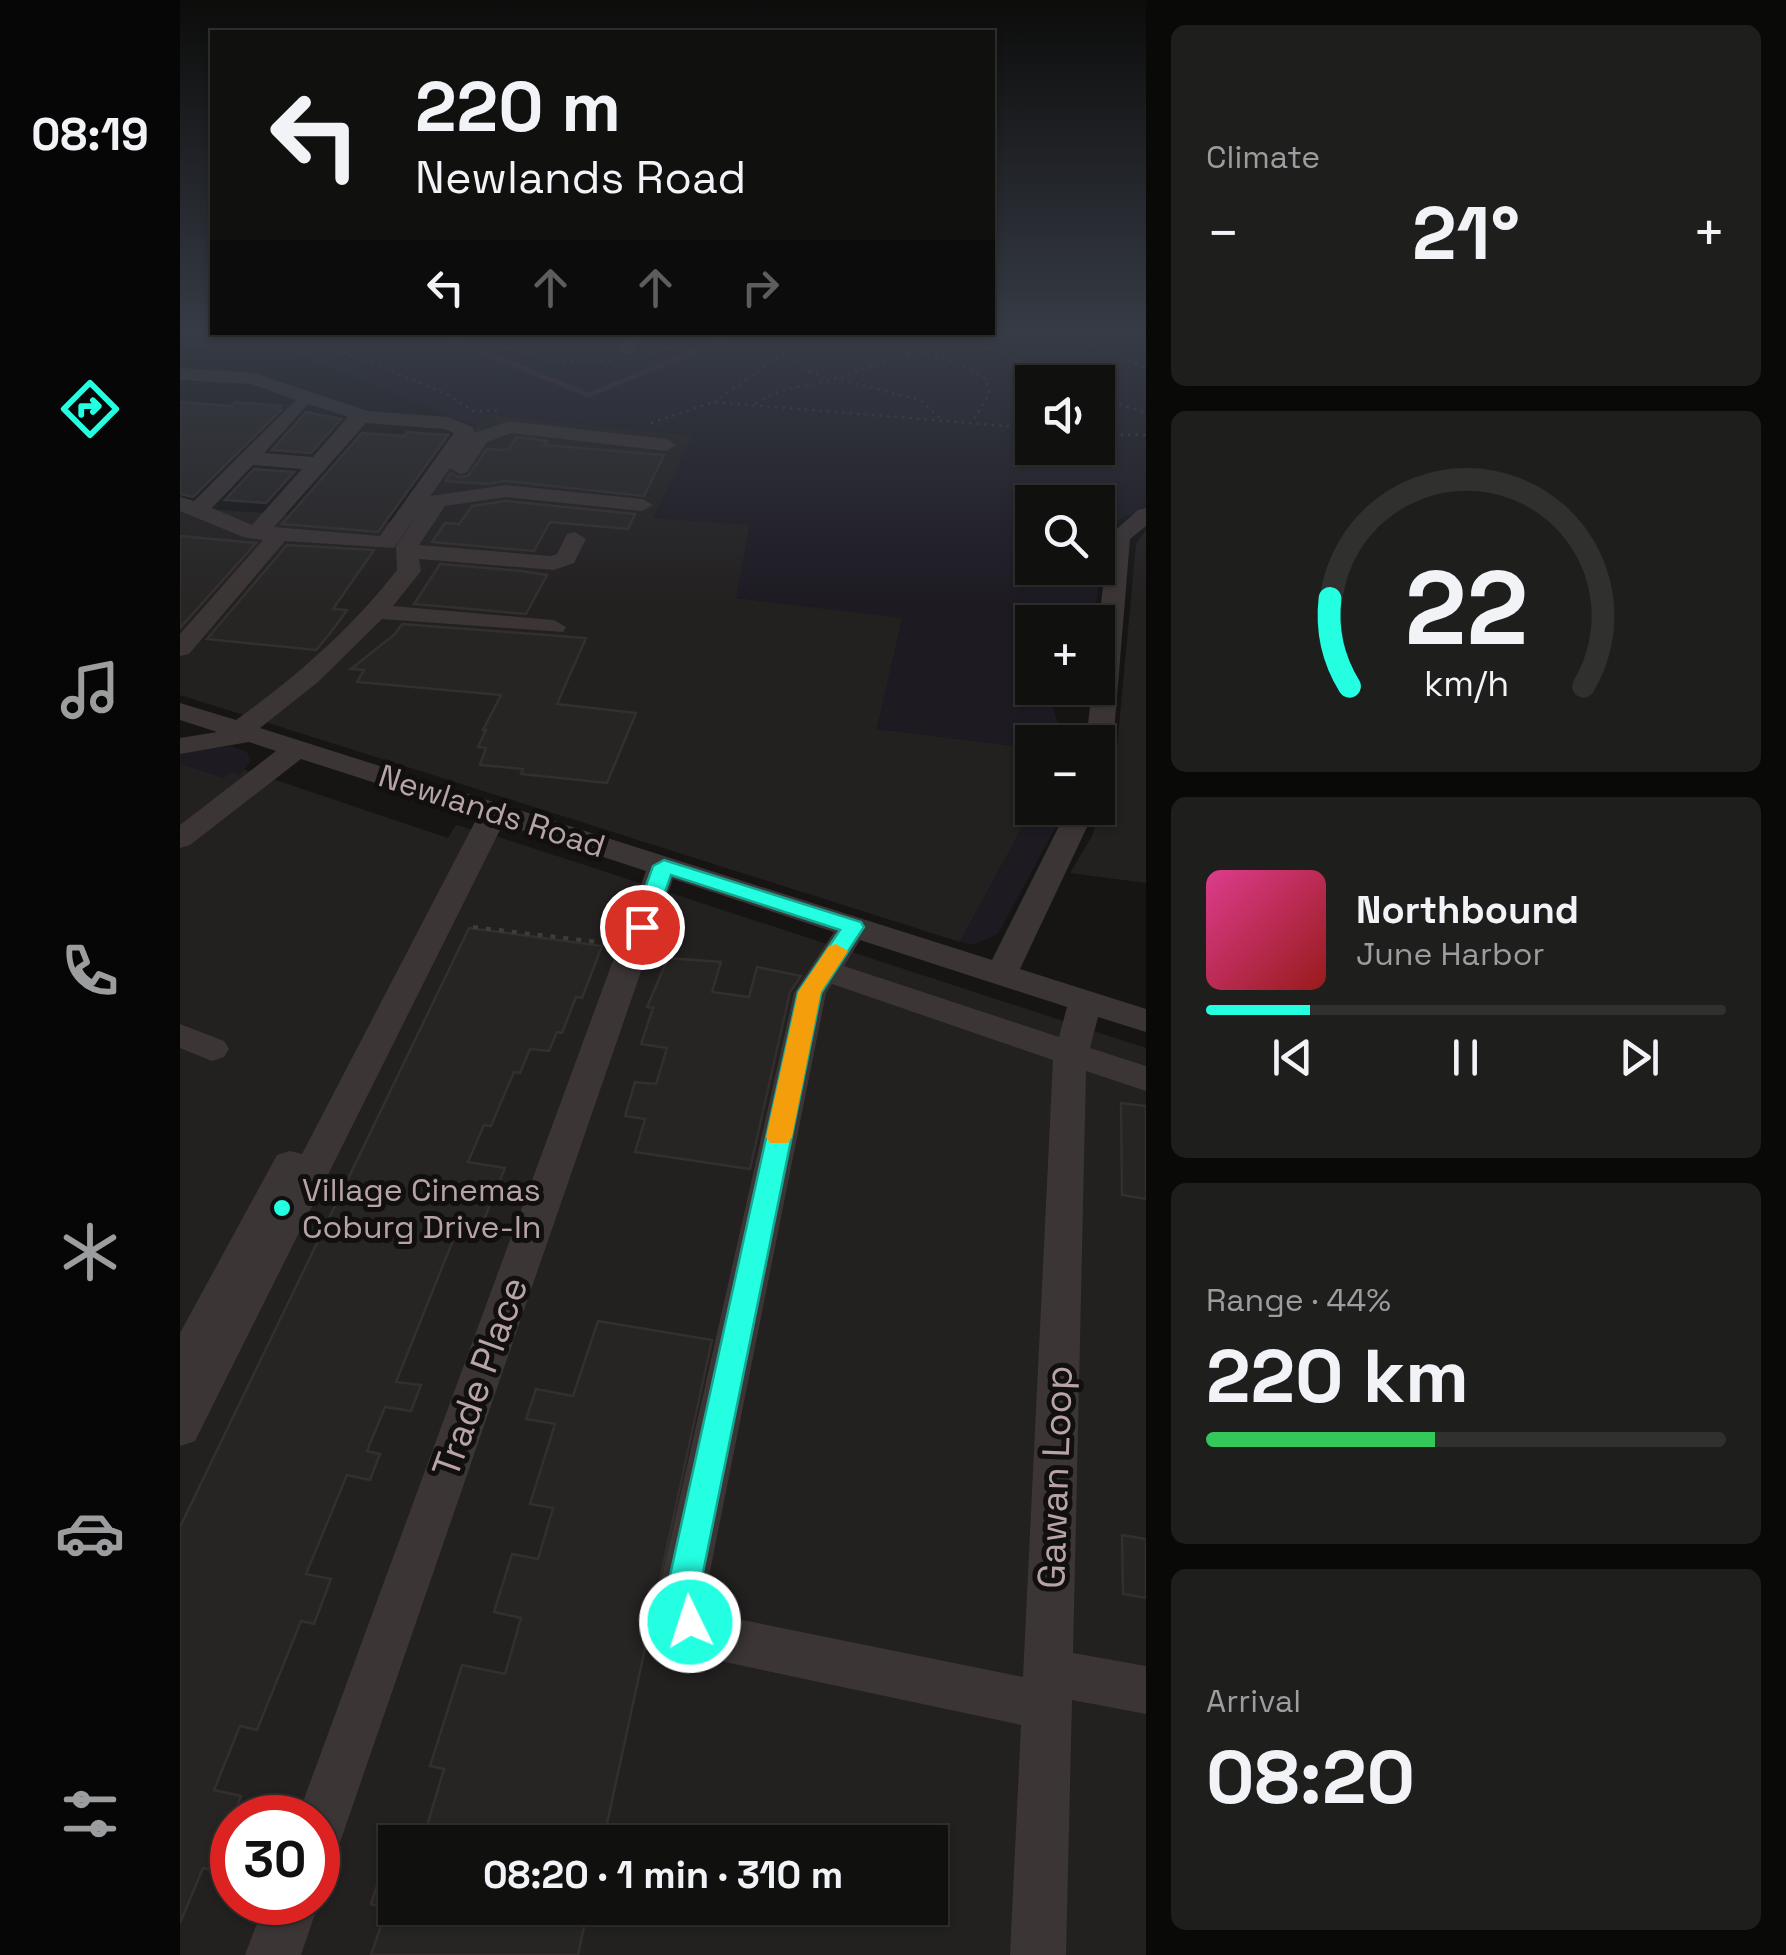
<!DOCTYPE html>
<html lang="en">
<head>
<meta charset="utf-8">
<style>
  :root { --surface:#10100f; --page:#1e1e1d; --text:#f1f3f6; --muted:#9c9d9e; --line:#30302f; --accent:#24ffe1 }
  body { margin:0; font-family:"Space Grotesk",sans-serif; background:var(--page); color:var(--text); height:100vh; display:flex; flex-direction:column; font-size:38px; white-space:nowrap }
  * { box-sizing:border-box; margin:0 }
  p { font-size:32px; color:var(--muted) }
  .icon { flex:none; width:55px; height:55px; fill:none; stroke:currentColor; stroke-width:2; stroke-linecap:round; stroke-linejoin:round }
  .map { position:relative; flex:1; overflow:hidden }
  .panel { display:flex; flex-direction:column; gap:25px; padding:25px; background:#090908; width:640px }
  .panel>* { flex:none }
  .guide { position:absolute; left:30px; top:30px; width:785px; height:305px; border-radius:0px; box-shadow:0 2px 8px #0004,0 0 0 2px var(--line); background:#10100f; color:var(--text); overflow:hidden }
  .tools { position:absolute; left:835px; top:365px; display:grid; gap:20px }
  .tools a { display:grid; place-items:center; width:100px; height:100px; border-radius:0px; background:var(--surface); box-shadow:0 2px 8px #0004,0 0 0 2px var(--line); font-size:50px }
  .speed { position:absolute; left:30px; top:1795px; display:flex; gap:20px; font-size:50px; font-weight:700; text-align:center }
  .speed>* { display:grid; place-content:center; width:130px; height:130px; border-radius:50%; background:var(--surface); box-shadow:0 2px 8px #0004,0 0 0 2px var(--line); line-height:1 }
  .speed .limit { border:15px solid #d22; background:#fff; color:#111 }
  .pin { position:absolute; display:grid; place-items:center; width:85px; height:85px; color:#fff; margin:-42px; border:5px solid #fff; border-radius:50%; box-shadow:0 2px 10px #0007 }
  .me { position:absolute; width:110px; margin:-55px; rotate:356deg; stroke-linejoin:round; filter:drop-shadow(0 0 8px #0008) }
  .turn { display:flex; align-items:center; gap:35px; height:210px; padding:0 40px; font-size:45px }
  .turn .icon { width:130px; height:130px; stroke-width:2.5 }
  .turn b { display:block; font-size:70px; line-height:85px }
  .lanes { display:flex; align-items:center; height:95px; padding:0 40px; background:#0003; justify-content:center; gap:50px; direction:ltr }
  .lanes .off { opacity:.35 }
  .big { font-size:75px; font-weight:800; line-height:1.1 }
  .panel .card { flex:1; display:flex; flex-direction:column; justify-content:center; gap:15px; min-width:0; padding:0 35px; border-radius:15px; background:var(--page) }
  .panel .dial { align-items:center; gap:0 }
  .dial svg { height:260px; overflow:visible; fill:none; stroke:var(--line); stroke-width:7; stroke-linecap:round; text-anchor:middle }
  .dial text { fill:var(--text); stroke:none }
  .song { display:flex; align-items:center; gap:30px }
  .cover { width:120px; height:120px; border-radius:15px; background:linear-gradient(135deg,hsl(330 70% 55%),hsl(0 70% 35%)) }
  .played { height:10px; border-radius:5px; background:linear-gradient(90deg,var(--accent) 20%,var(--line) 20%) }
  .keys { display:flex; justify-content:space-around; direction:ltr }
  .heat { display:flex; justify-content:space-between; align-items:center; font-size:55px; direction:ltr }
  .charge { height:15px; border-radius:8px; background:linear-gradient(90deg,#34c759 44%,var(--line) 0) }
  .trip { position:absolute; left:198px; top:1825px; width:570px; height:100px; border-radius:0px; background:var(--surface); box-shadow:0 2px 8px #0004,0 0 0 2px var(--line); font-weight:800; line-height:100px; text-align:center }
  main { display:flex; flex:1; min-height:0 }
  .dock { display:flex; flex-direction:column; width:180px; justify-content:space-around; align-items:center; background:#060606; color:var(--muted) }
  .dock .icon { width:70px; height:70px }
  .dock .on { color:var(--accent) }
  .dock b { font-size:45px; color:var(--text) }
  .map>svg:first-child { display:block }
</style>
</head>
<body>
<main>
<nav class="dock">
<b>08:19</b>
<svg class="icon on" aria-label="directions" viewBox="0 0 24 24"><path d="M12 3l9 9-9 9-9-9zM9 14v-3h6M13 9l2 2-2 2"/></svg>
<svg class="icon" aria-label="music" viewBox="0 0 24 24"><path d="M9 18V5l10-2v13"/><circle cx="6" cy="18" r="3"/><circle cx="16" cy="16" r="3"/></svg>
<svg class="icon" aria-label="phone" viewBox="0 0 24 24"><path d="M5 4h4l2 5-3 2q2 4 5 5l2-3 5 2v4C11 20 4 13 5 4z"/></svg>
<svg class="icon" aria-label="climate" viewBox="0 0 24 24"><path d="M12 3v18M4 7l16 10M4 17L20 7"/></svg>
<svg class="icon" aria-label="car" viewBox="0 0 24 24"><path d="M5 17H2v-5l4-1 3-4h7l3 4 3 1v5h-3M9 17h6M6 11h13"/><circle cx="7" cy="17" r="2"/><circle cx="17" cy="17" r="2"/></svg>
<svg class="icon" aria-label="filters" viewBox="0 0 24 24"><path d="M4 7h16M4 17h16"/><circle cx="9" cy="7" r="2"/><circle cx="15" cy="17" r="2"/></svg>
</nav>
<div class="map">
<svg width="966" height="1955" viewBox="0 0 966 1955">
  <rect width="100%" height="100%" fill="#161514"/>
  <g fill="#232020" fill-rule="evenodd">
    <path d="M304 414 513 435 570 525 557 598 723 617 697 729 852 748 853 808 780 942 0 695V507L223 523Z"/>
    <path d="M966 530V883L890 873 912 836 936 758 956 544Z"/>
    <path d="M0 748 268 838 276 825 319 837 966 1048V1955H0ZM52 1818H138V1902H52ZM215 1842H750V1908H215Z"/>
  </g>
  <g fill="#1d1a22" fill-rule="evenodd">
    <path d="M966 330V509L928 524 913 622H852V688H881L873 707 883 742H852V748L697 729 722 618 556 598 570 525 473 518 513 435 304 414 295 426 64 333H331L379 355 425 358 448 355 521 333ZM852 382H918V448H852ZM852 502H918V568H852Z"/>
    <path d="M50 746 66 751 71 760 60 775 52 772 44 778 0 764V753Z"/>
    <path d="M853 808H886L818 934 793 945 780 942Z"/>
  </g>
  <g fill="none" stroke-linecap="round" stroke-linejoin="round">
    <path stroke="#3c2930" stroke-width="5" d="M253 332 409 395 561 332"/>
  </g>
  <g fill="#272524" stroke="#332f2e" stroke-width="2.5">
    <path d="M0 402 52 406 55 402 101 406 98 409 101 410 13 497 0 494Z"/>
    <path d="M126 412 161 419 131 453 92 450Z"/>
    <path d="M227 432 268 435 198 532 102 524 182 433 224 436Z"/>
    <path d="M337 437 367 441 364 445 484 455 464 496 326 481 306 484 266 481 271 473 278 477 288 476 307 449 328 450Z"/>
    <path d="M74 469 114 472 86 503 45 500Z"/>
    <path d="M326 501 455 514 448 529 370 522 354 551 252 542 265 523 279 524 292 506Z"/>
    <path d="M0 536 76 543 0 628Z"/>
    <path d="M107 545 194 550 153 609 167 610 151 632 136 650 27 639Z"/>
    <path d="M260 564 342 571 367 575 346 614 234 604Z"/>
    <path d="M222 624 406 638 377 704 456 713 427 783 341 774 343 769 300 765 306 748 298 747 306 730H303L321 695 177 682 184 670 171 669 215 634Z"/>
    <path d="M289 928 422 946 402 998 396 997 382 1033 377 1032 369 1051 350 1049 340 1073 334 1072 311 1126 304 1125 288 1162 325 1168 301 1227 280 1223 216 1382 241 1385 231 1411 205 1407 187 1451 200 1454 190 1480 167 1475 126 1574 151 1579 134 1624 121 1621 77 1730 60 1726 34 1790 61 1796 46 1834 52 1835V1875L23 1868 0 1923V1527Z"/>
    <path d="M488 958 541 962 532 992 569 997 577 967 621 976 610 992 570 1169 455 1152 465 1119 445 1116 455 1082 476 1084 487 1048 461 1044 473 1008 467 1007Z"/>
    <path d="M941 1103 966 1106V1199L942 1195Z"/>
    <path d="M418 1321 532 1340 423 1842H242L264 1769 250 1766 282 1665 325 1674 341 1618 314 1612 332 1554 358 1559 373 1508 350 1504 375 1424 346 1419 356 1389 393 1396Z"/>
    <path d="M942 1535 966 1539V1598L943 1594Z"/>
    <path d="M211 1841H215V1908H408L398 1955H191L207 1908 191 1904Z"/>
  </g>
  <g fill="none" stroke-linecap="round" stroke-linejoin="round">
    <g stroke="#433b3b" stroke-width="2.5" stroke-dasharray="2.5 5" stroke-linecap="butt">
      <path d="M826 330 802 338 806 346 883 382"/>
      <path d="M879 330 966 368"/>
      <path d="M116 332 121 339 196 364 268 395 295 412 318 410"/>
      <path d="M267 332 379 362 432 361"/>
      <path d="M775 332 802 338"/>
      <path d="M611 348 624 369 645 377"/>
      <path d="M728 354 721 342 729 332"/>
      <path d="M466 356 537 332"/>
      <path d="M654 378 740 400 762 420"/>
      <path d="M918 397 966 413"/>
      <path d="M534 402 611 348 644 332"/>
      <path d="M576 404C597 388 617 388 642 382 714 364 732 333 806 379L809 394 792 423"/>
      <path d="M471 423 533 402 852 428"/>
      <path d="M842 427 852 414"/>
      <path d="M918 434 966 435"/>
    </g>
    <path stroke="#433b3b" stroke-width="4" stroke-dasharray="5 8" stroke-linecap="butt" d="M293 927 427 943"/>
    <g fill="#3c3535" fill-rule="evenodd">
      <path d="M447 332H464L452 354 446 355 437 350Z"/>
      <path d="M0 368 73 373 188 411 268 417 293 427 294 433 329 421 486 439 496 445 486 451 331 433 307 442 287 472 280 474 270 468 214 548 105 541 9 654 0 656V634L83 540 63 537 0 511V497L14 501 116 400 71 384 0 380ZM128 404 168 417 133 457 84 453ZM186 423 264 429 274 433 200 536 94 527ZM73 465 122 469 72 525 32 508Z"/>
      <path d="M326 485 462 499 473 505 462 511 326 497 265 506 239 545 371 556 377 554 387 534 395 532 406 539 394 563 374 570 239 559 241 571 213 606 374 620 386 627 383 632 202 619 138 682 80 728 812 960 888 808H916L840 969 966 1009V1032L918 1017 910 1048 966 1066V1091L906 1071 893 1653 966 1666V1714L892 1700 886 1955H830L841 1725 526 1658C498 1647 488 1630 476 1603L614 993 654 932 493 879 157 1851 138 1858V1818H117L466 871 323 824 15 1441 0 1446V1333L97 1155 110 1151 122 1154 298 816 121 759 10 845 0 848V825L96 751 69 742 0 754V738L37 732 0 720V703L56 720C116 677 171 629 217 570L216 546 250 496ZM680 940 887 1007 879 1037 664 966ZM652 984 873 1060 843 1677 538 1615 524 1601 646 993Z"/>
      <path d="M966 508V526L950 539 932 757 918 765V742H906L912 688H918V634L928 537 958 510Z"/>
      <path d="M0 1024 44 1041 49 1049 44 1057 32 1061 0 1048Z"/>
      <path d="M138 1898 139 1902 121 1955H65L85 1902H138Z"/>
    </g>
  </g>
  <linearGradient id="sky" x2="0" y2="1"><stop stop-color="#0c0c0b"/><stop offset="0.55" stop-color="#363b45"/><stop offset="1" stop-color="#363b45" stop-opacity="0"/></linearGradient>
  <rect width="966" height="604" fill="url(#sky)"/>
  <path fill="#24ffe1" stroke="#17a692" stroke-width="2.5" d="M484 860 681 922 684 927 641 993 517 1602 526 1622 521 1633 510 1637 498 1633 484 1603 618 992 660 930 491 875 473 927 470 932H454L451 927 473 866Z"/>
  <path fill="#f59e0b" d="M656 944 668 951 641 992 612 1137 608 1143H590L586 1137 618 992 649 946Z"/>
  <circle fill="#24ffe1" stroke="#11100f" stroke-width="4" cx="102" cy="1208" r="10"/>
  <g text-anchor="middle" dominant-baseline="central" stroke-width="10" stroke-linejoin="round" paint-order="stroke">
    <g font-size="32" fill="#b8a4a7" stroke="#11100f">
      <text transform="translate(312 811) rotate(18)">Newlands Road</text>
    </g>
    <g font-size="32" fill="#b8a4a7" stroke="#11100f" text-anchor="start">
      <text x="122" y="1190">Village Cinemas<tspan x="122" dy="37">Coburg Drive-In</tspan></text>
    </g>
    <g font-size="38" fill="#b8a4a7" stroke="#11100f">
      <text transform="translate(300 1377) rotate(-70)">Trade Place</text>
      <text transform="translate(875 1477) rotate(-88)">Gawan Loop</text>
    </g>
  </g>
</svg>
<div class="tools">
<a><svg class="icon" aria-label="sound" viewBox="0 0 24 24"><path d="M4 9h4l5-4v14l-5-4H4zM17 9q2 3 0 6"/></svg></a>
<a><svg class="icon" aria-label="search" viewBox="0 0 24 24"><circle cx="10" cy="10" r="6"/><path d="M15 15l6 6"/></svg></a>
<a>+</a>
<a>−</a>
</div>
<div class="speed"><div class="limit">30</div></div>
<div class="pin" style="left:462px;top:927px;background:#d93025"><svg class="icon" aria-label="arrive" viewBox="0 0 24 24"><path d="M6 21V4h12l-3 4 3 4H6"/></svg></div>
<svg class="me" style="left:510px;top:1622px" viewBox="-20 -20 40 40"><circle r="17" fill="#24ffe1" stroke="#fff" stroke-width="3"/><path d="M0-11L8 9 0 5-8 9z" fill="#fff"/></svg>
<div class="trip">08:20 · 1 min · 310 m</div>
<div class="guide">
<div class="turn"><svg class="icon" aria-label="left" viewBox="0 0 24 24"><path d="M17 20v-9H6M10 6l-5 5 5 5"/></svg><div><b>220 m</b>Newlands Road</div></div>
<div class="lanes"><svg class="icon" aria-label="left" viewBox="0 0 24 24"><path d="M17 20v-9H6M10 6l-5 5 5 5"/></svg><svg class="icon off" aria-label="ahead" viewBox="0 0 24 24"><path d="M12 20V5M6 11l6-6 6 6"/></svg><svg class="icon off" aria-label="ahead" viewBox="0 0 24 24"><path d="M12 20V5M6 11l6-6 6 6"/></svg><svg class="icon off" aria-label="right" viewBox="0 0 24 24"><path d="M7 20v-9h11M14 6l5 5-5 5"/></svg></div>
</div>
</div>
<section class="panel">
<div class="card"><p>Climate</p>
<div class="heat"><a>−</a><b class="big">21°</b><a>+</a></div>
</div>
<div class="card dial"><svg viewBox="0 0 100 80">
<path d="M14 69A42 42 0 1 1 86 69"/>
<path d="M14 69A42 42 0 0 1 8 42" stroke="#24ffe1"/>
<text x="50" y="56" font-size="32" font-weight="700">22</text>
<text x="50" y="72" font-size="11">km/h</text>
</svg></div>
<div class="card">
<div class="song"><i class="cover"></i><div><b>Northbound</b><p>June Harbor</p></div></div>
<div class="played"></div>
<div class="keys"><svg class="icon" aria-label="previous" viewBox="0 0 24 24"><path d="M18 5L8 12l10 7zM5 5v14"/></svg><svg class="icon" aria-label="pause" viewBox="0 0 24 24"><path d="M8 5v14M16 5v14"/></svg><svg class="icon" aria-label="next" viewBox="0 0 24 24"><path d="M6 5l10 7-10 7zM19 5v14"/></svg></div>
</div>
<div class="card"><p>Range · 44%</p><b class="big">220 km</b><div class="charge"></div></div>
<div class="card"><p>Arrival</p><b class="big">08:20</b></div>
</section>
</main>
</body>
</html>
